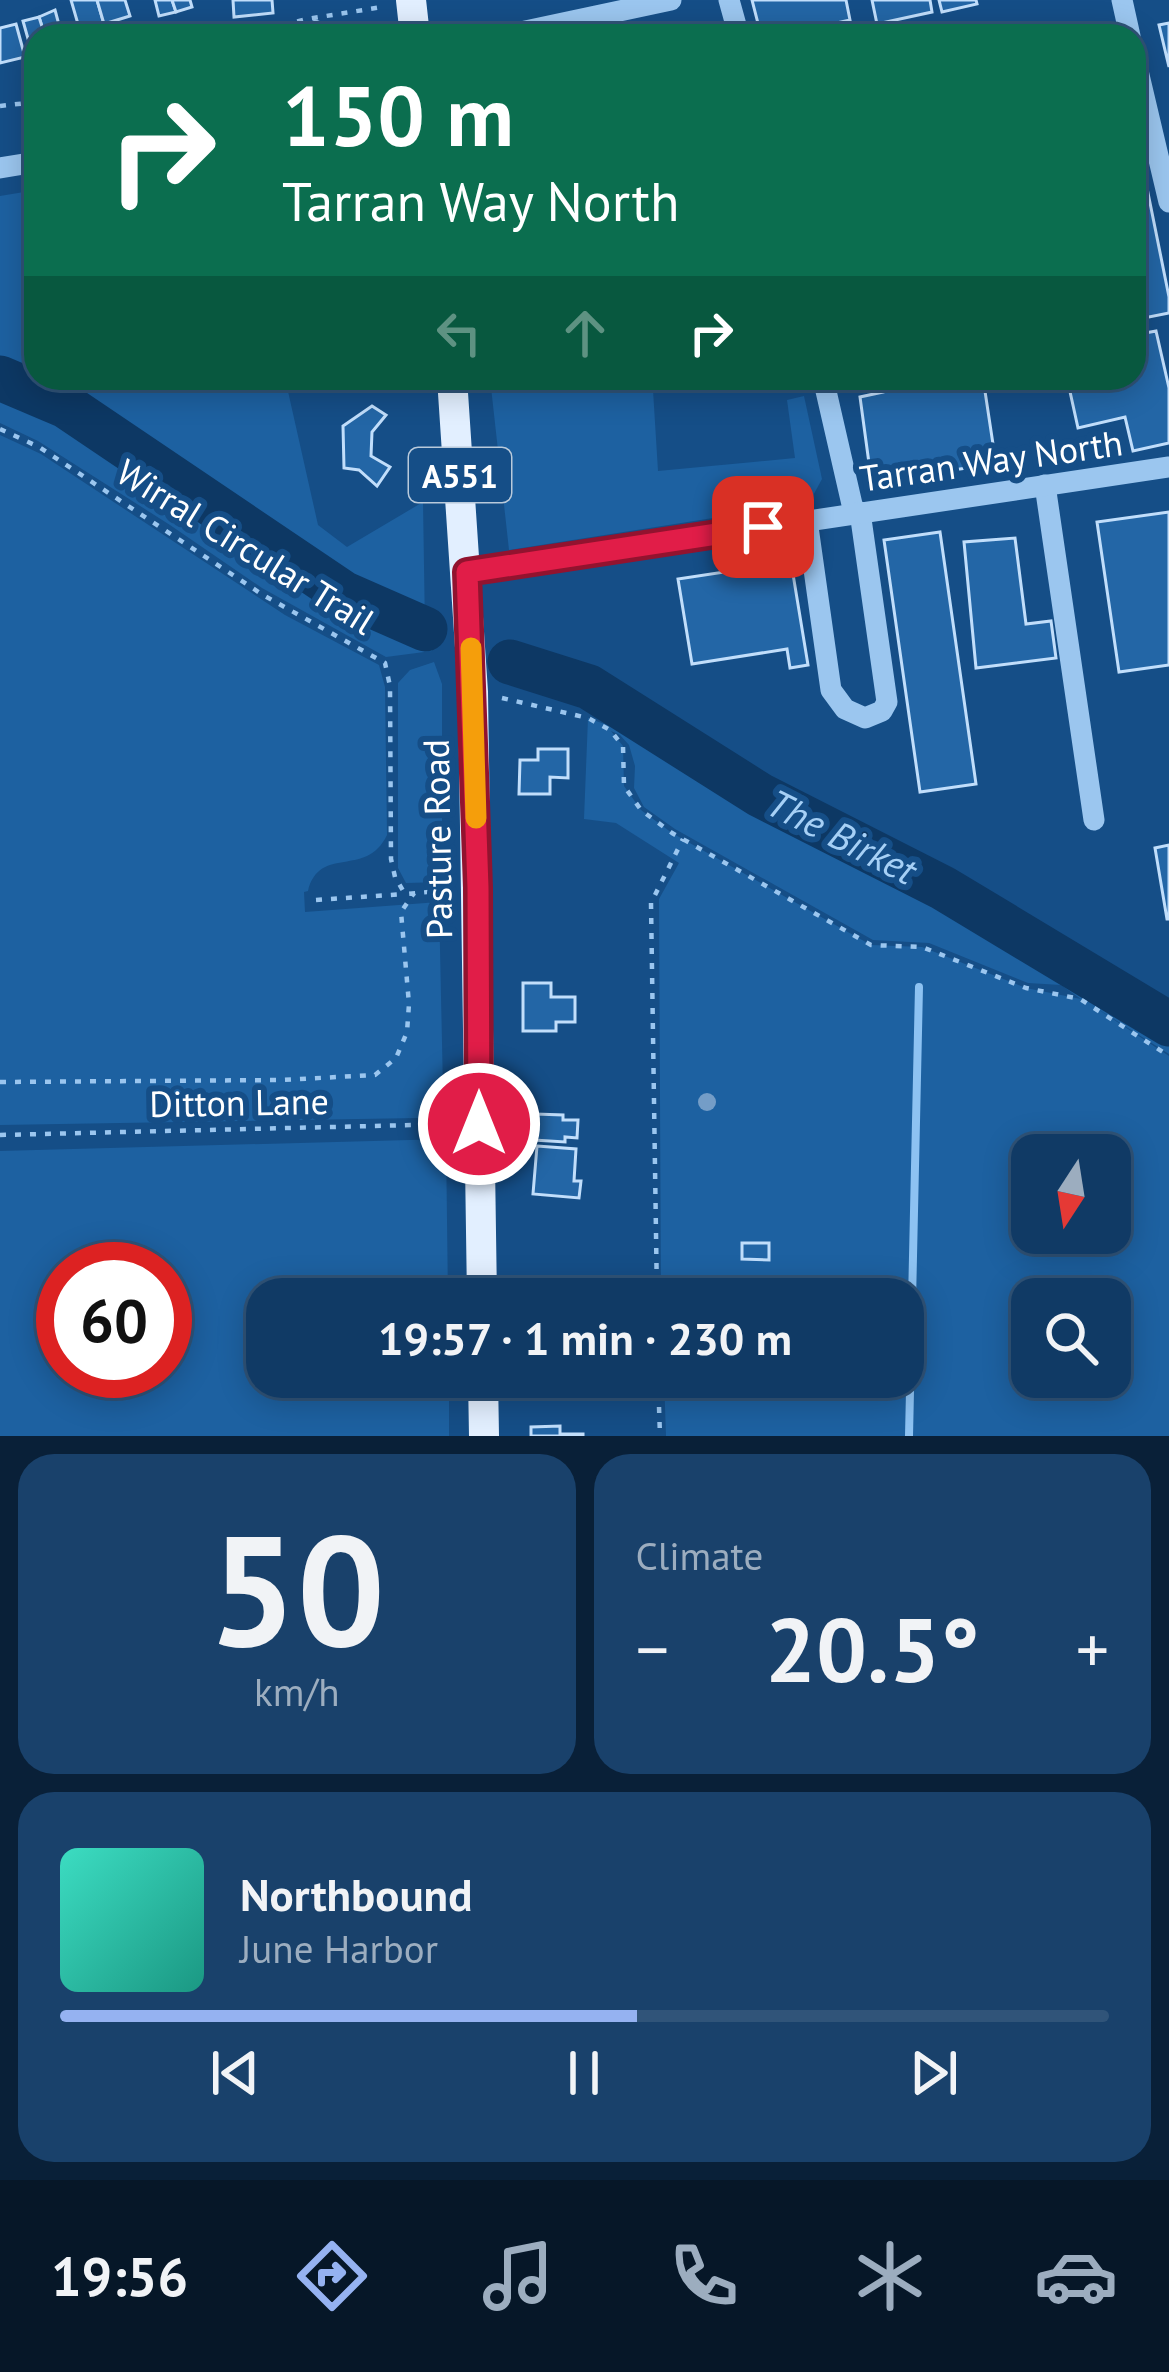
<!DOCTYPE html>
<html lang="en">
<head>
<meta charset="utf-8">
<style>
  :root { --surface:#103a65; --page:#19416b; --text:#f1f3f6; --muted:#9cadbf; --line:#305479; --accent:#95b2f1 }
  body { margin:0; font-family:"PT Sans",sans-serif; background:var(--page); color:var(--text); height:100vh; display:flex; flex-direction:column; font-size:45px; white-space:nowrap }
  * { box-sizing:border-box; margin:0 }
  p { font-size:39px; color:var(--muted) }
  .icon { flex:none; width:66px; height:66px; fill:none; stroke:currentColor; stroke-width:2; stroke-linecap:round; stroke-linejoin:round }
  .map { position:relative; height:1436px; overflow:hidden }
  .sheet { display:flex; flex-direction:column; gap:18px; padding:18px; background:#092038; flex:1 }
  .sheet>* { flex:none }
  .top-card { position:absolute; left:24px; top:24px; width:1122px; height:366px; border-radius:36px; box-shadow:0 6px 30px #0003,0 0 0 3px var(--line); background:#0b6e4f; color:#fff; overflow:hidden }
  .needle { width:78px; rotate:192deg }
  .tools { position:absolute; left:1011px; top:1134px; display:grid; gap:24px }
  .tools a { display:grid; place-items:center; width:120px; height:120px; border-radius:24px; background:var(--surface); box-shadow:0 6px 30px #0003,0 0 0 3px var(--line); font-size:60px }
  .speed { position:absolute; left:36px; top:1242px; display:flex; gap:24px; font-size:60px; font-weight:700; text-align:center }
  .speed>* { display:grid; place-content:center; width:156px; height:156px; border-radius:50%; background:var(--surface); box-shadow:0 6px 30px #0003,0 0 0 3px var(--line); line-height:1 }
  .speed .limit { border:18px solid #d22; background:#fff; color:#111 }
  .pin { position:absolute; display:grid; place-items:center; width:102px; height:102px; color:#fff; margin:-51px; border-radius:24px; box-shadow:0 6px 18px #0006 }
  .me { position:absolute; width:132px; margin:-66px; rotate:0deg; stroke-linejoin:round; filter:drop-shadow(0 0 9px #0008) }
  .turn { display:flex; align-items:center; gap:42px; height:252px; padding:0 60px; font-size:54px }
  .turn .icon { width:156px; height:156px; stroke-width:2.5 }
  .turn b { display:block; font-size:84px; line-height:102px }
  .lanes { display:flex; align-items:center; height:114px; padding:0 60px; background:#0003; justify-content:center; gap:60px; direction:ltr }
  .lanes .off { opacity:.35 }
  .big { font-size:90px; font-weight:800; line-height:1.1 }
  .sheet .tile { flex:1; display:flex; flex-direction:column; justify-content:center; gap:18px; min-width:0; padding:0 42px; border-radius:36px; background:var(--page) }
  .sheet .dial { align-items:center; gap:0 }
  .dial b { font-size:156px; line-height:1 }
  .song { display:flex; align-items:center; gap:36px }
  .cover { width:144px; height:144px; border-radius:18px; background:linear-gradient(135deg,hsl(170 70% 55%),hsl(170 70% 35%)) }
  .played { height:12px; border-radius:6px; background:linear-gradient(90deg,var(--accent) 55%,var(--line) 55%) }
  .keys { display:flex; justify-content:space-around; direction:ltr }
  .heat { display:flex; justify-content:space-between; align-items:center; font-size:66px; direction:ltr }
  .sheet .tiles { flex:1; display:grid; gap:18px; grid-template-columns:1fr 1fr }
  .tile:last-child { grid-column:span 2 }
  .trip { position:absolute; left:246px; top:1278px; width:678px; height:120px; border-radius:36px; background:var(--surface); box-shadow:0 6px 30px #0003,0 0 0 3px var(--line); font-weight:800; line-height:120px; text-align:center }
  .menu { display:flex; height:192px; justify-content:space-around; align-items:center; background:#061728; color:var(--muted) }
  .menu .icon { width:84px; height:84px }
  .menu .current { color:var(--accent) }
  .menu b { font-size:54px; color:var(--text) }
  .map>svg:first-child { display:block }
</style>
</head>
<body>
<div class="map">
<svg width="1169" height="1436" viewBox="0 0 1169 1436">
  <rect width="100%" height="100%" fill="#154e87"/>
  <g fill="#1d61a1" fill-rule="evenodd">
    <path d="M36 190V378H285L318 525 347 547 423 502 425 629 432 651 386 657 262 588 170 525 38 441 0 423V196Z"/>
    <path d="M490 378H639L640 390H653L658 471 795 458 787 400 804 396 822 479 809 503 509 550Z"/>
    <path d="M0 435 41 454 285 615 379 665 385 687 387 835C366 879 320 844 308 891L304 892 305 912 439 902 443 1089C442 1107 434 1110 418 1118L0 1125Z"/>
    <path d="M434 662 442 684V882L406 883 398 868V683L410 670Z"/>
    <path d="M588 718 640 737 806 842 1033 955 1169 1041V1054L1090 1004 1169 1056V1436H666L664 1377H903V1299H661L659 899 679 863 616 823 584 819ZM611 731 620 735 629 745 635 766 634 788 644 807 675 829 873 940 929 943 1028 983 1061 985 1081 999 1026 988 922 947 871 945 672 833 641 810 624 786 623 746ZM1032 1155H1110V1233H1032ZM1032 1299H1110V1377H1032Z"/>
    <path d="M446 1139 448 1299H267V1377H449V1436H0V1151ZM63 1269H165V1371H63Z"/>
  </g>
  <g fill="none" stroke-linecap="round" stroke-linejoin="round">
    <path stroke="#8dc2f2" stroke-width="8" d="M909 1436 919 987"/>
    <g stroke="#0d3864" stroke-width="45">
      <path d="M0 378 66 406 343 593 425 629"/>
      <path d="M510 662 589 687 760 795 943 888 1169 1024"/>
    </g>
  </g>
  <g fill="#2366a6" stroke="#c1defb" stroke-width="3">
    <path d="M71 0H97L104 24 80 31Z"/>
    <path d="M97 0H125L130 16 104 24Z"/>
    <path d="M155 0H172L176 12 159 16Z"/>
    <path d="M172 0H190L192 7 176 12Z"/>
    <path d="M233 0H272L273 13 234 17Z"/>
    <path d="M752 0H846L850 20 792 33 790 28 761 35Z"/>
    <path d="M872 0H930L932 12 877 24Z"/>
    <path d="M939 0H976L977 4 942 12Z"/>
    <path d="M55 10 62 36H45L39 17Z"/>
    <path d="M39 17 45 36H36V52L32 53 23 21Z"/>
    <path d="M1169 23V67L1159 25Z"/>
    <path d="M16 24 25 57 0 63V28Z"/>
    <path d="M1146 183 1169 297V313L1134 320V186Z"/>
    <path d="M1156 331 1169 388V443L1133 451 1125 417 1078 428 1067 378H1134V335Z"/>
    <path d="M639 378H748V380L640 391Z"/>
    <path d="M881 378H983L996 464 931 473V469L871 478 860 397 883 392Z"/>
    <path d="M372 406 386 415 372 432 371 456 390 467 377 486 359 470 344 468 343 426Z"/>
    <path d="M1169 512V665L1119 672 1097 522Z"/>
    <path d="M940 532 976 784 920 792 884 540Z"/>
    <path d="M1015 538 1026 624 1051 621 1056 658 976 668 964 542Z"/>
    <path d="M791 562 808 665 790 668 787 649 692 664 678 579Z"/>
    <path d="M538 749H568V778L550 777V794H519L520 760H538Z"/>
    <path d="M1169 845V919H1167L1155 848Z"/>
    <path d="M523 983H551V997H575V1022H556V1031H523Z"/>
    <path d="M535 1114 563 1115V1120H578L577 1138 565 1137V1142L534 1140Z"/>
    <path d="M537 1146 576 1149 574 1181H581L579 1198 533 1194Z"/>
    <path d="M742 1243H769V1260L742 1259Z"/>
    <path d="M528 1377H565V1389L529 1390Z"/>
    <path d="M560 1426V1434H583V1436H531V1427Z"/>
  </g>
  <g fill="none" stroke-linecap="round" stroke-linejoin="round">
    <g stroke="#9bc6ef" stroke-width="4.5" stroke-dasharray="6 9" stroke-linecap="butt">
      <path d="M313 21 343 31 349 36"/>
      <path d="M239 36 307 19 382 7"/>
      <path d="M0 106 36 102"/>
      <path d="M0 429 39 447 263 595 385 663 390 686 391 859 395 877 405 894 452 890"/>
      <path d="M502 698 588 718 610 730 623 746 624 786 641 810 672 833 871 945 922 947 1026 988 1080 999 1169 1056"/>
      <path d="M316 900 405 894"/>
      <path d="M0 1082 281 1080 375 1075 396 1058 407 1032 409 1004 401 912 414 893"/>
      <path d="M0 1135 455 1124"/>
      <path d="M657 1299 651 903 683 839"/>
      <path d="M658 1377 660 1436"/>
    </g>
    <g stroke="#9bc6ef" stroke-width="21">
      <path d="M729 0 739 36"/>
      <path d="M1122 0 1130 36"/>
      <path d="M502 36 671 0"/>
      <path d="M1134 54 1169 202"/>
      <path d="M0 168 36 162"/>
      <path d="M823 378 854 513"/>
      <path d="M1045 485 1094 820"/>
      <path d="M807 520 831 690 845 709 865 718 882 711 887 702 860 512"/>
      <path d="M467 572 1169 467"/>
    </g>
    <g stroke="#e2efff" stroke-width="30">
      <path d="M411 0 415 36"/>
      <path d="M452 378 473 692 482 1299"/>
      <path d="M483 1377 484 1436"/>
    </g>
  </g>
  <circle fill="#749dc7" cx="707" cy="1102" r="9"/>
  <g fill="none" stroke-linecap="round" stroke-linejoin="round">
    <defs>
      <path id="route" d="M479 1124 478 888 467 572 763 527"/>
    </defs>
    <use href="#route" stroke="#92132f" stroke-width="30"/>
    <use href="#route" stroke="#e11d48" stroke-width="21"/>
    <path stroke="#f59e0b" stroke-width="21" d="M471 648 476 818"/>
  </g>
  <g text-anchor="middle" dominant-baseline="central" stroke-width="12" stroke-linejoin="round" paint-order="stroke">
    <rect fill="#154e87" stroke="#b9cadb" stroke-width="3" x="409" y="448" width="102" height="54" rx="9"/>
    <g font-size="33" font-weight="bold" fill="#fff">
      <text x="460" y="475">A551</text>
    </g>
    <g font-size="36" fill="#fff" stroke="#154e87">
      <text transform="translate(991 460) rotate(-8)">Tarran Way North</text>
      <text transform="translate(246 546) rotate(32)">Wirral Circular Trail</text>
      <text transform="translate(437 839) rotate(-91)">Pasture Road</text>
      <text transform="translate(239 1102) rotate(-1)">Ditton Lane</text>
    </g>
    <g font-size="39" font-style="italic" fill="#a6d0f6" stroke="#154e87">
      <text transform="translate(842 836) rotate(27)">The Birket</text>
    </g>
  </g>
</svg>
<div class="tools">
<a><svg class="needle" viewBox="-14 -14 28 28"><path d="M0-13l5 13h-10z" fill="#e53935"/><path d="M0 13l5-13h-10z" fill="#9cadbf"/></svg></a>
<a><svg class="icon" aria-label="search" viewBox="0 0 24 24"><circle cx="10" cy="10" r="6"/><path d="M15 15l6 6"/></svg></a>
</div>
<div class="speed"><div class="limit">60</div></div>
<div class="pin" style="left:763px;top:527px;background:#d93025"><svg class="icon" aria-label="arrive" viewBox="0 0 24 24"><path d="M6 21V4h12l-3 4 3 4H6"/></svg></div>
<svg class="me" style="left:479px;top:1124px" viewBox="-20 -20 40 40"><circle r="17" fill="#e11d48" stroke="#fff" stroke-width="3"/><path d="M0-11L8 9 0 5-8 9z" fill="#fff"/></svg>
<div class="trip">19:57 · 1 min · 230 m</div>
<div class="top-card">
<div class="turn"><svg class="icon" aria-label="right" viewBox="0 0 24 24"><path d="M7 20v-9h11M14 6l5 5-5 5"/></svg><div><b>150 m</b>Tarran Way North</div></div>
<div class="lanes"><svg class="icon off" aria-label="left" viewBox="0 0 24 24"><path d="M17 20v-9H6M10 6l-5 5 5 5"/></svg><svg class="icon off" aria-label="ahead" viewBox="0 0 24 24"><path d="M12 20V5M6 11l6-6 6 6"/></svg><svg class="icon" aria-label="right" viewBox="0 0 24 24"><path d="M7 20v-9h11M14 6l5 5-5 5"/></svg></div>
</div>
</div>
<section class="sheet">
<div class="tiles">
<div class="tile dial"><b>50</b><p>km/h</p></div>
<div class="tile"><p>Climate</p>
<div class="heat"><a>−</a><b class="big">20.5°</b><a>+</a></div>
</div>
<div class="tile">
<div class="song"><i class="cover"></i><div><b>Northbound</b><p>June Harbor</p></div></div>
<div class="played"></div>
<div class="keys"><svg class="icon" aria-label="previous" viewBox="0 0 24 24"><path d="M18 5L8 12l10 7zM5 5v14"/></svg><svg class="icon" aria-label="pause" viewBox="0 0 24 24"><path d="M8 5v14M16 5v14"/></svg><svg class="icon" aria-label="next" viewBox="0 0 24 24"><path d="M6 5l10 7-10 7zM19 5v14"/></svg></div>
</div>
</div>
</section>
<nav class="menu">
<b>19:56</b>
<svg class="icon current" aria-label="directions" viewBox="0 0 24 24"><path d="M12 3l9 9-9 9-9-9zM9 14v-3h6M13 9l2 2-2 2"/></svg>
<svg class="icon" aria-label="music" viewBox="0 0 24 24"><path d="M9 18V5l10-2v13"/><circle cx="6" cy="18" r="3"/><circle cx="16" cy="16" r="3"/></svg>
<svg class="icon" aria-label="phone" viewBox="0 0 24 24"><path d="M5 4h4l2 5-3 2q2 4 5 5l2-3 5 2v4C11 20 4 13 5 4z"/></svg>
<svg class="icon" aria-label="climate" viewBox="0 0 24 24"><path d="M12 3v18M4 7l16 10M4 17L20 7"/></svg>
<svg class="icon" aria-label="car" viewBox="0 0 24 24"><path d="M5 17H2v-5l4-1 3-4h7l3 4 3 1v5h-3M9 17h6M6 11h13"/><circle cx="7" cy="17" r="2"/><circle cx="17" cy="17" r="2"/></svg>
</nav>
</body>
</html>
